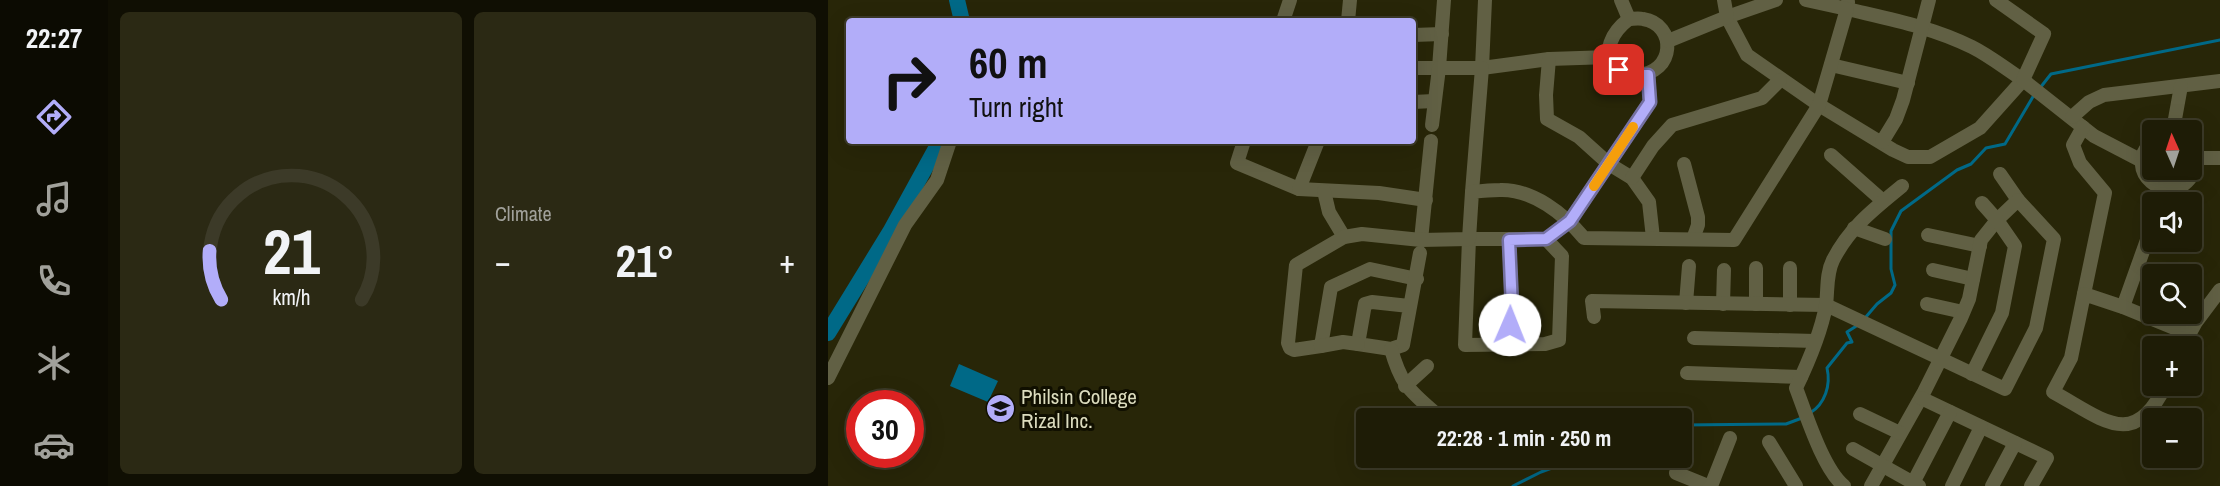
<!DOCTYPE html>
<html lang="en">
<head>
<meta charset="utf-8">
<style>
  :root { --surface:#1e1c06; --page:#2b2914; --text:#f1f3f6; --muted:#a1a19b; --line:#3c3a28; --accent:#b2adf9 }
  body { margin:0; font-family:"Archivo Narrow",sans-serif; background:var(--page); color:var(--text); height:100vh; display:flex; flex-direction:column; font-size:22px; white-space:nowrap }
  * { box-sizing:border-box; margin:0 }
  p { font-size:20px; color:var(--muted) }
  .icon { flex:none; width:33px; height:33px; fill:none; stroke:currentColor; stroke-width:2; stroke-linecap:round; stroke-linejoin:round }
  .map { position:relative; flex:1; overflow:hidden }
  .drawer { display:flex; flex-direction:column; gap:12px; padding:12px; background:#100f03; width:720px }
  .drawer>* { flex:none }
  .banner { position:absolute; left:18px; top:18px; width:570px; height:126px; border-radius:6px; box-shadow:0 6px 24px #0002,0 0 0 2px var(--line); background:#b2adf9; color:#111; overflow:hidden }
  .needle { width:39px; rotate:357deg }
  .buttons { position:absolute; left:1314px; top:120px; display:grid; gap:12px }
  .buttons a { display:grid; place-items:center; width:60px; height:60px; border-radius:6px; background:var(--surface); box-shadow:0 6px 24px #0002,0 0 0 2px var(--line); font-size:30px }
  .speed { position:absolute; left:18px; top:390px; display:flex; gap:12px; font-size:30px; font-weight:700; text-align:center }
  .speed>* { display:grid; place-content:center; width:78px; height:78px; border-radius:50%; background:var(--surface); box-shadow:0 6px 24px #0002,0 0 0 2px var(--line); line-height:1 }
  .speed .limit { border:9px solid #d22; background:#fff; color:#111 }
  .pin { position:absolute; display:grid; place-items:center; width:51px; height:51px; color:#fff; margin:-26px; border-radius:12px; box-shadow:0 3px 9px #0006 }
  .me { position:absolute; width:66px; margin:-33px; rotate:1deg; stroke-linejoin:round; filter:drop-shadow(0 0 4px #0008) }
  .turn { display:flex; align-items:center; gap:21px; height:126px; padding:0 24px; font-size:27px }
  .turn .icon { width:78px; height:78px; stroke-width:2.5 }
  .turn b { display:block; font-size:42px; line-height:51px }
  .big { font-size:45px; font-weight:700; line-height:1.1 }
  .drawer .widget { flex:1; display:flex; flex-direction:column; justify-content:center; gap:9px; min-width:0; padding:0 21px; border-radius:9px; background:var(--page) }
  .drawer .dial { align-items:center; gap:0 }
  .dial svg { height:156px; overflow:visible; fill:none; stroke:var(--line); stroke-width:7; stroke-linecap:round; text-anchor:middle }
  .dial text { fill:var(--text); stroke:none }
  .heat { display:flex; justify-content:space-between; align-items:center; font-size:33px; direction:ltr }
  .drawer .tiles { flex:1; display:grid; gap:12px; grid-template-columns:repeat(2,1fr) }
  .trip { position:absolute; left:528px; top:408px; width:336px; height:60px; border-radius:6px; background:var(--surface); box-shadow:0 6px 24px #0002,0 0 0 2px var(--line); font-weight:700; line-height:60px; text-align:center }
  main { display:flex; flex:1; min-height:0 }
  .tabs { display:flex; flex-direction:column; width:108px; justify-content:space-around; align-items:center; background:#0c0b02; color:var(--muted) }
  .tabs .icon { width:42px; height:42px }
  .tabs .on { color:var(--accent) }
  .tabs b { font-size:27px; color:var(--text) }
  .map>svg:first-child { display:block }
</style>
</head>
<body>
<main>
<nav class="tabs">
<b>22:27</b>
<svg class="icon on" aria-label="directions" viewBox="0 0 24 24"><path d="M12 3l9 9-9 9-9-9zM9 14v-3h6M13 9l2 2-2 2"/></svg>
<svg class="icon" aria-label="music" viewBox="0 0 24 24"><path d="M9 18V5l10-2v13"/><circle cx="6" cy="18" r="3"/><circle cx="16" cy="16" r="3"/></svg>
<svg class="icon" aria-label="phone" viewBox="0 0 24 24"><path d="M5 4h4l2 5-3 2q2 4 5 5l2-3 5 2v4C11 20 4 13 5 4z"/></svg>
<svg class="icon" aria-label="climate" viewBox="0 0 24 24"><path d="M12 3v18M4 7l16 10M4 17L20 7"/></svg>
<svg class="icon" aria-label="car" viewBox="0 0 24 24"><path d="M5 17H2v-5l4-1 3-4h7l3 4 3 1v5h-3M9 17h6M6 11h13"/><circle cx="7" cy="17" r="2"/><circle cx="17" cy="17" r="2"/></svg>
</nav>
<section class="drawer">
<div class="tiles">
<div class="widget dial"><svg viewBox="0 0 100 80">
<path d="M14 69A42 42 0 1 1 86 69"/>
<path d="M14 69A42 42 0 0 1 8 44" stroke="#b2adf9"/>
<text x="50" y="56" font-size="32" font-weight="700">21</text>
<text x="50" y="72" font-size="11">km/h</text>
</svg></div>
<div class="widget"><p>Climate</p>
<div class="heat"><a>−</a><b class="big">21°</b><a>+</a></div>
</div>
</div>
</section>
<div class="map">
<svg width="1392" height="486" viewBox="0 0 1392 486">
  <rect width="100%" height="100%" fill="#282608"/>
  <path fill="#006987" d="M131 364 170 381 160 402 122 386Z"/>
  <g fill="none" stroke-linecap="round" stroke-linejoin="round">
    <g stroke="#006987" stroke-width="3">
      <path d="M1212 88 1223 74 1392 40"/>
      <path d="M1037 318 1049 304 1063 293 1067 285 1063 269V231L1073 211 1129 170 1143 164 1158 148 1177 144 1206 95"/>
      <path d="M982 413C997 404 1003 385 999 368L1019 343 1024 342 1019 332 1030 325"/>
      <path d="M854 425 958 424 974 418"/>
      <path d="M685 486 713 472 751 458"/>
    </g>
    <g stroke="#006987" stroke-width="16">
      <path d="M129 0 134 21"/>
      <path d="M0 333 62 232 112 141"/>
    </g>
    <g stroke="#616044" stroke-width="14">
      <path d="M657 0 654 68 721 59 782 57"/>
      <path d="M793 0 801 19"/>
      <path d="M948 0 899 17 919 55 991 105 1065 150 1080 157H1102L1152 128 1195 80C1178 69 1162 56 1144 47 1104 27 1061 19 1019 9L1020 2"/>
      <path d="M1168 0 1216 34 1195 80 1266 136 1314 161"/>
      <path d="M801 19C805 19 810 18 815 19 849 24 848 74 808 75 803 75 795 73 791 70 771 53 785 31 801 19Z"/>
      <path d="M455 21 462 0"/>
      <path d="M520 21 522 0"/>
      <path d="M585 35 614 34"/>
      <path d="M840 41 899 17 896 0"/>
      <path d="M721 59 718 95 719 119 751 137 781 164 804 178 821 202 825 238"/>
      <path d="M1003 65 1080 83"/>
      <path d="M585 68H611L616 0"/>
      <path d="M585 102 606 101"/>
      <path d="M1244 117 1261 102 1276 95 1392 81"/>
      <path d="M604 125 611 68H654L644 192"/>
      <path d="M1255 127 1245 145 1252 163 1277 193 1256 294"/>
      <path d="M1345 130 1353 86"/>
      <path d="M416 141 409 163 471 189"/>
      <path d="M490 141 471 189 551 193 598 200"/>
      <path d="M1054 142 1068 119 1075 100 1101 0"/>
      <path d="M1324 142C1293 170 1340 209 1363 177 1369 169 1368 159 1364 150"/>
      <path d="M1003 155 1055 201"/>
      <path d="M1367 158H1392"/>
      <path d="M856 164 870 217V225L865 239"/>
      <path d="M1172 174 1190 200"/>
      <path d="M804 178 825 146 844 125 934 98 952 80"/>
      <path d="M496 191 501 212 516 237"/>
      <path d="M1026 228 1057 239"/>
      <path d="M1100 235 1152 246"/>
      <path d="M641 239H718L734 256 731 340 717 344 637 345Z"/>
      <path d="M718 239 742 221 822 102 820 75"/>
      <path d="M593 240 603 141"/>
      <path d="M928 268V304"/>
      <path d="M962 268V305"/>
      <path d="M1105 270 1145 279"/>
      <path d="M589 279 542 269 503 287 493 346 466 350 462 348 460 343 468 265 516 237 534 234 593 240 641 239 644 192C653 191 663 190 672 190 705 189 736 214 756 238L906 240 991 105 1019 9 978 0"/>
      <path d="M858 303 861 266"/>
      <path d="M895 304 896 270"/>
      <path d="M1099 304 1135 312"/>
      <path d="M581 306 544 302 537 304 530 344 563 349 575 345 592 253"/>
      <path d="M1295 307 1324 226"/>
      <path d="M766 317 764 301 998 305 1177 389 1208 328 1226 239 1190 200 1169 220 1153 240 1141 299 1133 318 1096 392 1043 486"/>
      <path d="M866 338 987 341"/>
      <path d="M680 345 684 307 681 240"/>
      <path d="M493 346 515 342 530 344"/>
      <path d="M1355 346 1368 322 1392 290"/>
      <path d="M563 349C572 381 579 389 605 411"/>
      <path d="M859 373 973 377"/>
      <path d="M1144 374 1174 313 1187 246 1169 220 1154 203"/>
      <path d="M0 378 77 225 109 180 122 141"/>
      <path d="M577 386 599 366"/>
      <path d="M1337 386C1306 452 1273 418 1225 392L1243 358 1256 294 1295 307 1361 334"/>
      <path d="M1093 398 1219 458 1203 486"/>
      <path d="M1032 414 1072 433"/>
      <path d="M941 442 968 486"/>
      <path d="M1025 449 1091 486"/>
      <path d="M848 473 880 486"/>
      <path d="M1085 483 1122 412"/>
      <path d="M883 486 902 438"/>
      <path d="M1016 486C995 469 978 414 968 388 980 363 993 333 998 305 1000 290 998 274 1005 260 1022 227 1046 209 1074 186"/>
      <path d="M1124 486 1153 427"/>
      <path d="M1164 486 1187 443"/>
    </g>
  </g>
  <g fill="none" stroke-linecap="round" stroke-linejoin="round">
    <defs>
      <path id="route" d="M682 325 684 308 681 240 718 239 742 221 822 102 820 75H803L791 70"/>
    </defs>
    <use href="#route" stroke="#7470a2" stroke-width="15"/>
    <use href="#route" stroke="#b2adf9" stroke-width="10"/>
    <path stroke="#f59e0b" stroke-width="10" d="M766 186 805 127"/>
  </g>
  <defs>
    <symbol id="university-disc" viewBox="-11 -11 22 22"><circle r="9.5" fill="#b2adf9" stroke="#100f00"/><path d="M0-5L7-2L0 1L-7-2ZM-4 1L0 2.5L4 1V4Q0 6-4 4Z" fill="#111"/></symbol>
  </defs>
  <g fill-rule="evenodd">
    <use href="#university-disc" x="156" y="392" width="33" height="33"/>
  </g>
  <g text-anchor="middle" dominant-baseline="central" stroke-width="6" stroke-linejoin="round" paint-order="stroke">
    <g font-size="21" fill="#dcdcbe" stroke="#100f00" text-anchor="start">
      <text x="193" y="396">Philsin College<tspan x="193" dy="24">Rizal Inc.</tspan></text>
    </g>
  </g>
</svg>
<div class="buttons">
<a><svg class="needle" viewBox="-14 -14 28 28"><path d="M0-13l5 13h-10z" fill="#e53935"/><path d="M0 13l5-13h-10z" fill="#a1a19b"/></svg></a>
<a><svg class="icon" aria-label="sound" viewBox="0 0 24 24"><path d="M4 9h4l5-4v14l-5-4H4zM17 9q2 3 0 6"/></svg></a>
<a><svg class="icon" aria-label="search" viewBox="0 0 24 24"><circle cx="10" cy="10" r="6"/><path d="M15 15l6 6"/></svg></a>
<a>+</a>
<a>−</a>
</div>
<div class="speed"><div class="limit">30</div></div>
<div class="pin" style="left:791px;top:70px;background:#d93025"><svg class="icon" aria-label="arrive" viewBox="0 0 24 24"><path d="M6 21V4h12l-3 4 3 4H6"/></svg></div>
<svg class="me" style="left:682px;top:325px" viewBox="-20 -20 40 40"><circle r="19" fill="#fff"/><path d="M0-13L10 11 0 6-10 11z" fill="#b2adf9"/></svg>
<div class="trip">22:28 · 1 min · 250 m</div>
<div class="banner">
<div class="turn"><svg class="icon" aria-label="right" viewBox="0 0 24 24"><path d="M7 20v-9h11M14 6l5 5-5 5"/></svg><div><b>60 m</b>Turn right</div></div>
</div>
</div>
</main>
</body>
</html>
